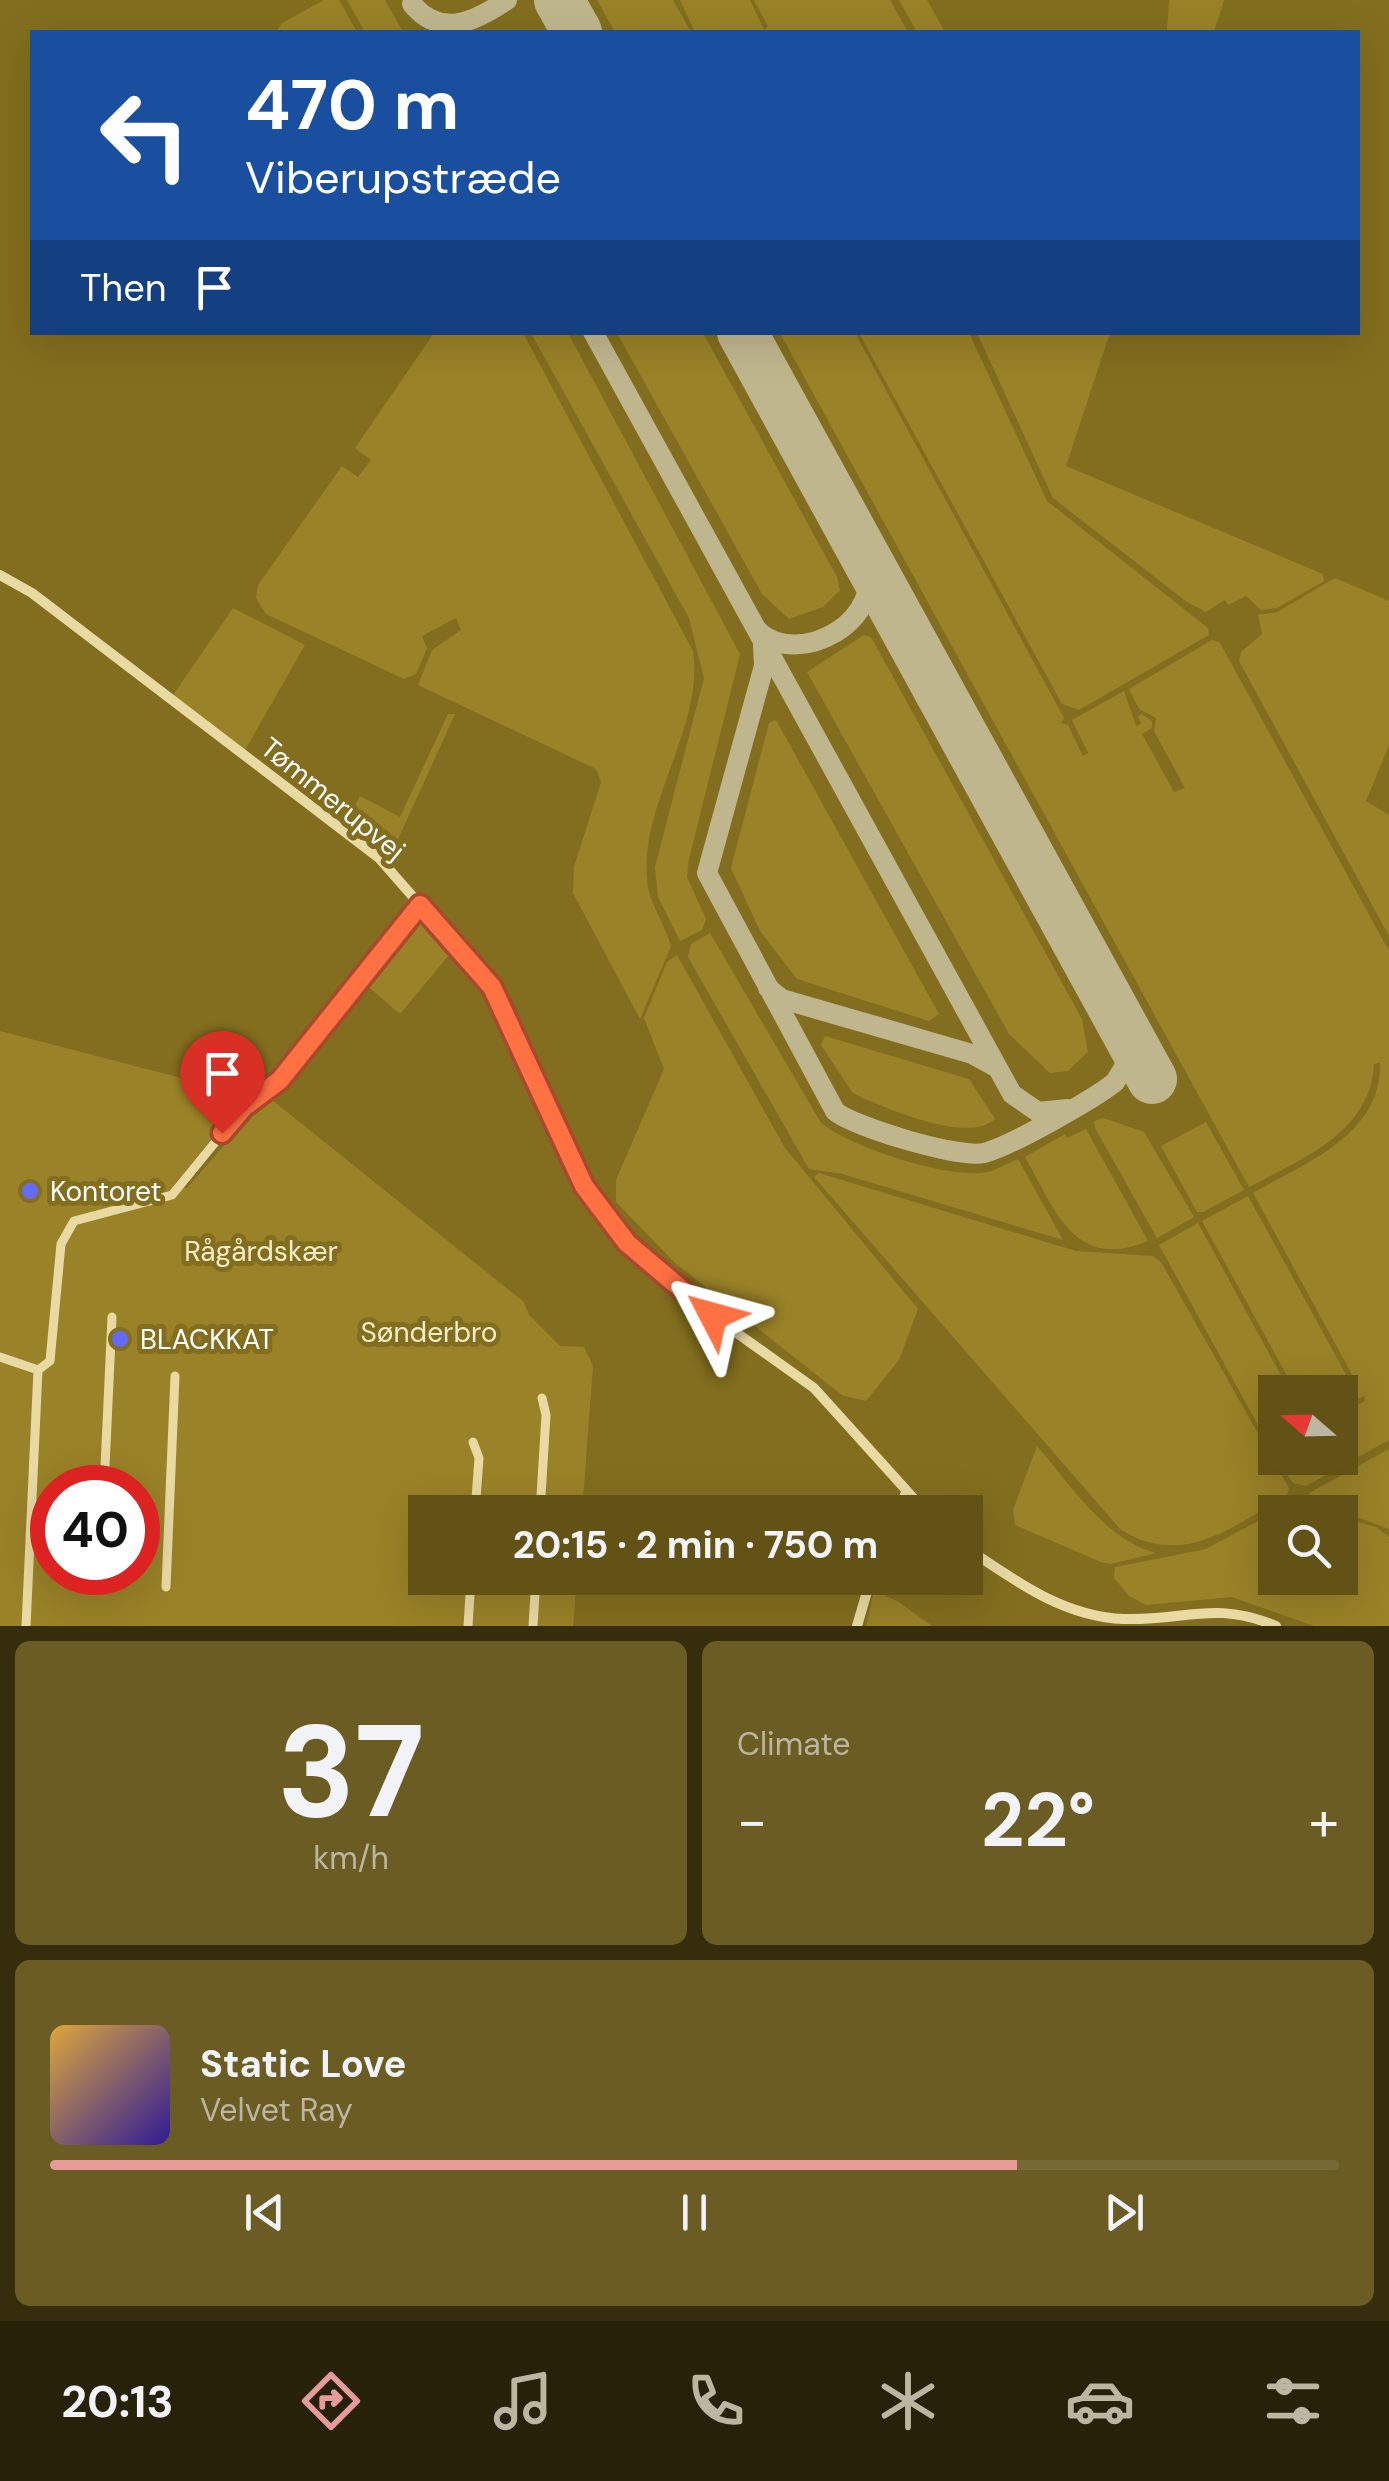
<!DOCTYPE html>
<html lang="en">
<head>
<meta charset="utf-8">
<style>
  :root { --surface:#625216; --page:#6b5c23; --text:#f1f3f6; --muted:#bbb6a1; --line:#766935; --accent:#e69b98 }
  body { margin:0; font-family:"DM Sans",sans-serif; background:var(--page); color:var(--text); height:100vh; display:flex; flex-direction:column; font-size:38px; white-space:nowrap }
  * { box-sizing:border-box; margin:0 }
  p { font-size:32px; color:var(--muted) }
  .icon { flex:none; width:55px; height:55px; fill:none; stroke:currentColor; stroke-width:2; stroke-linecap:round; stroke-linejoin:round }
  .map { position:relative; height:1626px; overflow:hidden }
  .details { display:flex; flex-direction:column; gap:15px; padding:15px; background:#362d0c; flex:1 }
  .details>* { flex:none }
  .top-card { position:absolute; left:30px; top:30px; width:1330px; height:305px; border-radius:0px; box-shadow:0 10px 40px #0002; background:#1a4fa0; color:#fff; overflow:hidden }
  .needle { width:65px; rotate:290deg }
  .tools { position:absolute; left:1258px; top:1375px; display:grid; gap:20px }
  .tools a { display:grid; place-items:center; width:100px; height:100px; border-radius:0px; background:var(--surface); box-shadow:0 10px 40px #0002; font-size:50px }
  .speed { position:absolute; left:30px; top:1465px; display:flex; gap:20px; font-size:50px; font-weight:700; text-align:center }
  .speed>* { display:grid; place-content:center; width:130px; height:130px; border-radius:50%; background:var(--surface); box-shadow:0 10px 40px #0002; line-height:1 }
  .speed .limit { border:15px solid #d22; background:#fff; color:#111 }
  .pin { position:absolute; display:grid; place-items:center; width:85px; height:85px; color:#fff; margin:-102px -42px; border-radius:50% 50% 50% 0; rotate:-45deg; box-shadow:0 0 10px #0007 }
  .pin .icon { rotate:45deg }
  .me { position:absolute; width:110px; margin:-55px; rotate:309deg; stroke-linejoin:round; filter:drop-shadow(0 0 8px #0008) }
  .turn { display:flex; align-items:center; gap:35px; height:210px; padding:0 50px; font-size:45px }
  .turn .icon { width:130px; height:130px; stroke-width:2.5 }
  .turn b { display:block; font-size:70px; line-height:85px }
  .then { display:flex; align-items:center; height:95px; padding:0 50px; background:#0003; gap:20px; font-size:38px }
  .big { font-size:75px; font-weight:700; line-height:1.1 }
  .details .card { flex:1; display:flex; flex-direction:column; justify-content:center; gap:15px; min-width:0; padding:0 35px; border-radius:15px; background:var(--page) }
  .details .dial { align-items:center; gap:0 }
  .dial b { font-size:130px; line-height:1 }
  .song { display:flex; align-items:center; gap:30px }
  .cover { width:120px; height:120px; border-radius:15px; background:linear-gradient(135deg,hsl(40 70% 55%),hsl(250 70% 35%)) }
  .played { height:10px; border-radius:5px; background:linear-gradient(90deg,var(--accent) 75%,var(--line) 75%) }
  .keys { display:flex; justify-content:space-around; direction:ltr }
  .heat { display:flex; justify-content:space-between; align-items:center; font-size:55px; direction:ltr }
  .details .tiles { flex:1; display:grid; gap:15px; grid-template-columns:1fr 1fr }
  .card:last-child { grid-column:span 2 }
  .trip { position:absolute; left:408px; top:1495px; width:575px; height:100px; border-radius:0px; background:var(--surface); box-shadow:0 10px 40px #0002; font-weight:700; line-height:100px; text-align:center }
  .tabs { display:flex; height:160px; justify-content:space-around; align-items:center; background:#272109; color:var(--muted) }
  .tabs .icon { width:70px; height:70px }
  .tabs .active { color:var(--accent) }
  .tabs b { font-size:45px; color:var(--text) }
  .map>svg:first-child { display:block }
</style>
</head>
<body>
<div class="map">
<svg width="1389" height="1626" viewBox="0 0 1389 1626">
  <rect width="100%" height="100%" fill="#826e1e"/>
  <g fill="#9a8228" fill-rule="evenodd">
    <path d="M324 0H339L357 32H276L282 23Z"/>
    <path d="M347 0H385L403 32H365Z"/>
    <path d="M597 0H673L691 32H615Z"/>
    <path d="M680 0H750L764 30 768 26 754 0H890L908 32H695Z"/>
    <path d="M899 0H927L945 32H917Z"/>
    <path d="M1169 0H1224L1214 32H1167Z"/>
    <path d="M434 333H523L693 651C704 728 640 802 647 880 649 903 665 924 671 946L640 1019 573 893 574 867 601 782 596 769 418 685 432 650 461 630 456 618 422 636 427 648 416 674 404 679 266 614 256 598 258 585 342 466 358 477 371 460 355 448Z"/>
    <path d="M531 333H568L740 654 689 859 687 877 706 919 702 930 680 941 658 897 655 867 704 678 689 618Z"/>
    <path d="M617 333H703L837 577 840 590 823 607 789 619 762 594Z"/>
    <path d="M780 333H855L1064 718 1061 723 1068 725 1083 756 1088 753 1072 720 1124 691 1136 726 1141 724 1138 716 1142 714 1152 721V728L1142 734 1174 792 1185 788 1154 731 1156 718 1139 709 1129 689 1212 640 1220 643 1389 951V1440L1358 1457 1341 1430 1346 1423 1341 1414 1365 1401 1364 1396 1340 1408V1392H1296L1202 1221 1248 1196 1349 1380 1354 1378 1253 1193C1305 1163 1382 1135 1380 1063L1374 1064C1371 1132 1302 1159 1249 1187Z"/>
    <path d="M859 333H969L1047 501 1208 628 1209 635 1079 710 1062 704Z"/>
    <path d="M977 333H1110L1066 466 1323 574 1324 581 1277 608 1261 610 1246 596 1228 605 1225 600 1206 612 1187 602 1053 498Z"/>
    <path d="M1335 578 1389 601V745L1366 801 1389 815V936L1239 661 1241 652 1262 634 1258 615 1277 612Z"/>
    <path d="M233 608 305 645 245 750 173 695Z"/>
    <path d="M864 635 871 637 1082 1019 1088 1052 1068 1071 1050 1073 1009 1034 807 672Z"/>
    <path d="M448 714H455L389 859 345 823 360 796 400 817Z"/>
    <path d="M776 720 939 1014 929 1021 797 979 760 931 731 868 769 723Z"/>
    <path d="M419 917 454 949 400 1014 364 983Z"/>
    <path d="M710 933 821 1123C853 1148 940 1176 981 1173 994 1172 1006 1164 1018 1159L1063 1240 842 1174 809 1169 688 957 691 944Z"/>
    <path d="M677 955 785 1148 918 1309 899 1360 866 1401 842 1395 675 1263 616 1202V1180L664 1069 644 1018 667 962Z"/>
    <path d="M0 1031 247 1095 283 1066 271 1081 247 1096 174 1185 187 1188 267 1096 524 1302 529 1315 560 1346 584 1347 593 1366 582 1512H425V1578H577L573 1626H0ZM52 1488H138V1572H52Z"/>
    <path d="M825 1036 969 1079 995 1119C968 1144 893 1110 862 1098L852 1092 821 1045Z"/>
    <path d="M1103 1118 1144 1132 1194 1217 1157 1238 1095 1128 1094 1121Z"/>
    <path d="M1206 1122 1244 1190 1203 1212H1197L1161 1146Z"/>
    <path d="M1086 1129 1148 1241C1074 1272 1055 1209 1025 1157L1065 1134 1067 1138Z"/>
    <path d="M819 1173 1076 1251 1153 1256 1161 1262 1289 1488 1287 1496C1231 1527 1184 1568 1121 1530L814 1177Z"/>
    <path d="M1198 1223 1290 1392H1275V1456L1159 1245Z"/>
    <path d="M1340 1434 1352 1461 1306 1486 1293 1483 1277 1459 1340 1458Z"/>
    <path d="M1037 1446C1071 1485 1104 1539 1156 1553L1111 1564 1101 1562 1015 1525 1013 1510Z"/>
    <path d="M1389 1449V1529L1311 1500 1309 1493Z"/>
    <path d="M1297 1500 1324 1512H1275V1578H1340V1517L1376 1527 1389 1537V1626H1314L1232 1597 1146 1605 1129 1596 1114 1578 1115 1567 1206 1549Z"/>
    <path d="M874 1591 899 1602 932 1626H866Z"/>
  </g>
  <g fill="none" stroke-linecap="round" stroke-linejoin="round">
    <g stroke="#c0b68e" stroke-width="20">
      <path d="M412 4C441 39 476 21 507 0"/>
      <path d="M593 332 1012 1094 1038 1112 1068 1109"/>
      <path d="M758 631C798 669 891 621 864 555"/>
      <path d="M763 645 764 666 707 873 835 1111C853 1127 961 1159 984 1153 1009 1147 1094 1099 1115 1082L1126 1064 1123 1026"/>
      <path d="M768 988 782 999 972 1054 994 1066"/>
    </g>
    <g stroke="#c0b68e" stroke-width="50">
      <path d="M559 0 577 32"/>
      <path d="M742 332 1152 1079"/>
    </g>
    <g stroke="#e9daa4" stroke-width="9">
      <path d="M0 1357 38 1370"/>
      <path d="M38 1370 50 1361 61 1244 74 1221 172 1195 244 1107 281 1080 421 905"/>
      <path d="M473 1442 479 1458 475 1512"/>
      <path d="M104 1488 112 1317"/>
      <path d="M540 1512 546 1415 542 1398"/>
      <path d="M166 1587 175 1376"/>
      <path d="M26 1626 38 1370"/>
      <path d="M468 1626 471 1578"/>
      <path d="M533 1626 536 1578"/>
    </g>
    <g stroke="#e9daa4" stroke-width="10">
      <path d="M0 575 32 593 379 858 492 987 571 1162 627 1243 713 1316 814 1388 926 1512"/>
      <path d="M897 1512 906 1493"/>
      <path d="M965 1547C1014 1580 1063 1617 1124 1619 1185 1621 1214 1600 1276 1626"/>
      <path d="M857 1626 871 1578"/>
    </g>
  </g>
  <g fill="none" stroke-linecap="round" stroke-linejoin="round">
    <defs>
      <path id="route" d="M222 1133 244 1107 280 1080 420 905 492 987 584 1186 627 1243 713 1316"/>
    </defs>
    <use href="#route" stroke="#a6492c" stroke-width="25"/>
    <use href="#route" stroke="#ff7043" stroke-width="18"/>
  </g>
  <g fill="#636bf8" stroke="#826e1e" stroke-width="4">
    <circle cx="30" cy="1191" r="10"/>
    <circle cx="120" cy="1339" r="10"/>
  </g>
  <g text-anchor="middle" dominant-baseline="central" stroke-width="10" stroke-linejoin="round" paint-order="stroke">
    <g font-size="28" fill="#fff" stroke="#826e1e">
      <text transform="translate(333 799) rotate(39)">Tømmerupvej</text>
    </g>
    <g font-size="28" fill="#fff" stroke="#826e1e" text-anchor="start">
      <text x="50" y="1191">Kontoret</text>
      <text x="140" y="1339">BLACKKAT</text>
    </g>
    <g font-size="28" fill="#f7edc8" stroke="#826e1e">
      <text x="261" y="1251">Rågårdskær</text>
      <text x="429" y="1332">Sønderbro</text>
    </g>
  </g>
</svg>
<div class="tools">
<a><svg class="needle" viewBox="-14 -14 28 28"><path d="M0-13l5 13h-10z" fill="#e53935"/><path d="M0 13l5-13h-10z" fill="#bbb6a1"/></svg></a>
<a><svg class="icon" aria-label="search" viewBox="0 0 24 24"><circle cx="10" cy="10" r="6"/><path d="M15 15l6 6"/></svg></a>
</div>
<div class="speed"><div class="limit">40</div></div>
<div class="pin" style="left:222px;top:1133px;background:#d93025"><svg class="icon" aria-label="arrive" viewBox="0 0 24 24"><path d="M6 21V4h12l-3 4 3 4H6"/></svg></div>
<svg class="me" style="left:713px;top:1316px" viewBox="-20 -20 40 40"><path d="M0-17L14 15 0 8-14 15z" fill="#ff7043" stroke="#fff" stroke-width="4"/></svg>
<div class="trip">20:15 · 2 min · 750 m</div>
<div class="top-card">
<div class="turn"><svg class="icon" aria-label="left" viewBox="0 0 24 24"><path d="M17 20v-9H6M10 6l-5 5 5 5"/></svg><div><b>470 m</b>Viberupstræde</div></div>
<div class="then">Then<svg class="icon" aria-label="arrive" viewBox="0 0 24 24"><path d="M6 21V4h12l-3 4 3 4H6"/></svg></div>
</div>
</div>
<section class="details">
<div class="tiles">
<div class="card dial"><b>37</b><p>km/h</p></div>
<div class="card"><p>Climate</p>
<div class="heat"><a>−</a><b class="big">22°</b><a>+</a></div>
</div>
<div class="card">
<div class="song"><i class="cover"></i><div><b>Static Love</b><p>Velvet Ray</p></div></div>
<div class="played"></div>
<div class="keys"><svg class="icon" aria-label="previous" viewBox="0 0 24 24"><path d="M18 5L8 12l10 7zM5 5v14"/></svg><svg class="icon" aria-label="pause" viewBox="0 0 24 24"><path d="M8 5v14M16 5v14"/></svg><svg class="icon" aria-label="next" viewBox="0 0 24 24"><path d="M6 5l10 7-10 7zM19 5v14"/></svg></div>
</div>
</div>
</section>
<nav class="tabs">
<b>20:13</b>
<svg class="icon active" aria-label="directions" viewBox="0 0 24 24"><path d="M12 3l9 9-9 9-9-9zM9 14v-3h6M13 9l2 2-2 2"/></svg>
<svg class="icon" aria-label="music" viewBox="0 0 24 24"><path d="M9 18V5l10-2v13"/><circle cx="6" cy="18" r="3"/><circle cx="16" cy="16" r="3"/></svg>
<svg class="icon" aria-label="phone" viewBox="0 0 24 24"><path d="M5 4h4l2 5-3 2q2 4 5 5l2-3 5 2v4C11 20 4 13 5 4z"/></svg>
<svg class="icon" aria-label="climate" viewBox="0 0 24 24"><path d="M12 3v18M4 7l16 10M4 17L20 7"/></svg>
<svg class="icon" aria-label="car" viewBox="0 0 24 24"><path d="M5 17H2v-5l4-1 3-4h7l3 4 3 1v5h-3M9 17h6M6 11h13"/><circle cx="7" cy="17" r="2"/><circle cx="17" cy="17" r="2"/></svg>
<svg class="icon" aria-label="filters" viewBox="0 0 24 24"><path d="M4 7h16M4 17h16"/><circle cx="9" cy="7" r="2"/><circle cx="15" cy="17" r="2"/></svg>
</nav>
</body>
</html>
